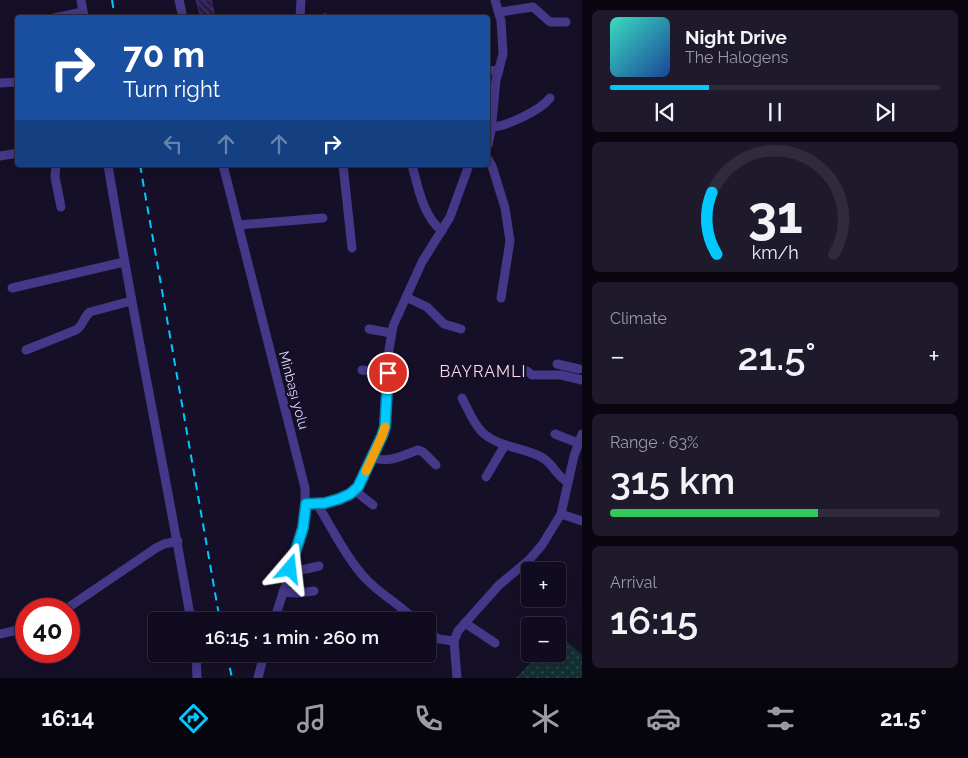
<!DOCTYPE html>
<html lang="en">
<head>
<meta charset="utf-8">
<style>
  :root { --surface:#100b1e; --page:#1e192b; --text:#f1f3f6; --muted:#9c9ba4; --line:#302b3c; --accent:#01c9ff }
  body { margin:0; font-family:Raleway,sans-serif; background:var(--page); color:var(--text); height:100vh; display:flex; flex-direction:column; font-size:19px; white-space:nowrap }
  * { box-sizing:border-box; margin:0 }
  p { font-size:16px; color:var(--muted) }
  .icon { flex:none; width:28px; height:28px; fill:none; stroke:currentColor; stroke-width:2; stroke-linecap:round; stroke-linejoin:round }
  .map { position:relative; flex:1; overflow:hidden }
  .panel { display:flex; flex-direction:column; gap:10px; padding:10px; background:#090610; width:386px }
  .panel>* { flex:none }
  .top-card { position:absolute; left:15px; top:15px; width:475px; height:152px; border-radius:5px; box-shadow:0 2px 12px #0003,0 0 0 1px var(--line); background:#1a4fa0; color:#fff; overflow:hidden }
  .buttons { position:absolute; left:521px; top:562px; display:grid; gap:10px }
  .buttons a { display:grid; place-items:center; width:45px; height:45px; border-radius:5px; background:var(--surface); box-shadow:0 2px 12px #0003,0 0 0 1px var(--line); font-size:25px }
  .speed { position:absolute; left:15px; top:598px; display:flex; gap:10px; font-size:25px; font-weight:700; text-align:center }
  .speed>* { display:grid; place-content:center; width:65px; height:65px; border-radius:50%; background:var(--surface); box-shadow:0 2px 12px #0003,0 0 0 1px var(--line); line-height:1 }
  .speed .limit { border:8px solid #d22; background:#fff; color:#111 }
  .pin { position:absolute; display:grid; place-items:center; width:42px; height:42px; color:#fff; margin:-21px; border:2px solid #fff; border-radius:50%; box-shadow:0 1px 5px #0007 }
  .me { position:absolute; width:55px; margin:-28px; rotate:17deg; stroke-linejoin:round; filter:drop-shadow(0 0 4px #0008) }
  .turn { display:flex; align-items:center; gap:18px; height:105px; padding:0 25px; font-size:22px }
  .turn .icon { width:65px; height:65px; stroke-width:2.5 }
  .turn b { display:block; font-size:35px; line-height:42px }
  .lanes { display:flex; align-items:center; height:48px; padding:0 25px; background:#0003; justify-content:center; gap:25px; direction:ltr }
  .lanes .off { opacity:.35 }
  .big { font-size:38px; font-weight:600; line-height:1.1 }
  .panel .widget { flex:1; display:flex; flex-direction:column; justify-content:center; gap:8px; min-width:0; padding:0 18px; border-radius:8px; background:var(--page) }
  .panel .dial { align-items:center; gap:0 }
  .dial svg { height:130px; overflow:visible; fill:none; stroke:var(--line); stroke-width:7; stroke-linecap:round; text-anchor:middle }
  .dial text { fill:var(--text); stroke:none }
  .song { display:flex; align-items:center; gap:15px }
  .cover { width:60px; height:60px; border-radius:8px; background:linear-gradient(135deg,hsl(170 70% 55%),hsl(220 70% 35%)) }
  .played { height:5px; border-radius:2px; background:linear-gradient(90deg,var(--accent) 30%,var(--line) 30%) }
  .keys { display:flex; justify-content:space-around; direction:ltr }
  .heat { display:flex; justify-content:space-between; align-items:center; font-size:28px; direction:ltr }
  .charge { height:8px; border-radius:4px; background:linear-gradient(90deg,#34c759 63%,var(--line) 0) }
  .trip { position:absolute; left:148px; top:612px; width:288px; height:50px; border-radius:5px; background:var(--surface); box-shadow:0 2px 12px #0003,0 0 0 1px var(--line); font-weight:600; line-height:50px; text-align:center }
  .tab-bar { display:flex; height:80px; justify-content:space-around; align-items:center; background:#06040c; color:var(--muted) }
  .tab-bar .icon { width:35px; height:35px }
  .tab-bar .current { color:var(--accent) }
  .tab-bar b { font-size:22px; color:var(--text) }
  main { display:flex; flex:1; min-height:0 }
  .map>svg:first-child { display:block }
</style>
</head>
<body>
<main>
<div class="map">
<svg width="582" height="678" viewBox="0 0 582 678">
  <defs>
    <pattern id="garden-dots" width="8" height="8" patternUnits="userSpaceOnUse" patternTransform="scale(1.25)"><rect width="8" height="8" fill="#122f32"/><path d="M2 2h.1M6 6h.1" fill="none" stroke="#344c51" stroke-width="1.8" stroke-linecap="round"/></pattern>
    <pattern id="building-back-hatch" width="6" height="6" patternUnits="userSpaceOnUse" patternTransform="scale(1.25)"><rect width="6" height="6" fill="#291a49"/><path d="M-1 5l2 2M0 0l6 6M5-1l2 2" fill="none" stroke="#483a64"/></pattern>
  </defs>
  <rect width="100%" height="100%" fill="#160f28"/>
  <path fill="url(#garden-dots)" d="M558 633 582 655V678H516L539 654H558Z"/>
  <g fill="url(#building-back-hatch)" stroke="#422b76">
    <path d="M196 0H211L215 18H201Z"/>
    <path d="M326 13 328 18H312Z"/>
  </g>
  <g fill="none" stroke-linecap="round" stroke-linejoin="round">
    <g stroke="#443888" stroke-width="9">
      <path d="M81 0 84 17"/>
      <path d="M179 0 183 18"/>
      <path d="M500 12 533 7 550 22H566"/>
      <path d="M54 18 83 12"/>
      <path d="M300 18 301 0"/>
      <path d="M488 71 499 70"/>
      <path d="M0 83 18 82"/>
      <path d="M491 127C506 127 541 110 550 98"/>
      <path d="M488 145 491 131 496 80 503 54 501 21 495 0"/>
      <path d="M0 156 18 153"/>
      <path d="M488 159 492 166 505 208 510 241 501 298"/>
      <path d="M56 165 55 177 61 207"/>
      <path d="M108 165C133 318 165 469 191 621"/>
      <path d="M223 165 305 488C307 534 287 578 274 621"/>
      <path d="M343 165 352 248"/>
      <path d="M412 165C418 187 423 216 442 231"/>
      <path d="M239 225 323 218"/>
      <path d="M12 288 124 262"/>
      <path d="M406 297 427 307 444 324 461 329"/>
      <path d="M369 329 391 333"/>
      <path d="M26 350 76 330C84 325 83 317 90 312L131 301"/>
      <path d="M557 364 579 369"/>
      <path d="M362 370 388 373"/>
      <path d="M527 371 532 375H561L582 380"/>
      <path d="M462 398C468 409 473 423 482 432 499 448 524 447 543 458 554 465 557 477 568 482"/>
      <path d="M555 434 578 443"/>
      <path d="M372 458C391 463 401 456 418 450L423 452 436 465"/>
      <path d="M486 477 505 445"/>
      <path d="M354 490 373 505"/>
      <path d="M306 504 325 503 350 494 358 487 372 458 385 427 389 350 393 326 422 262 450 217 469 165"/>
      <path d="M317 504C332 528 347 559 366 579 381 595 401 605 416 621"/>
      <path d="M561 514 582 521"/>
      <path d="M290 569 297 571 319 566"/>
      <path d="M283 592 296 593 314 591"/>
      <path d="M66 609 156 548 164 544 178 541"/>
      <path d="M465 623 495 643"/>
      <path d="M426 632 439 639 454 641"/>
      <path d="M0 634 26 628"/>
      <path d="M196 654 197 678"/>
      <path d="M258 678 264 654"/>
      <path d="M457 678 454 641 458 631 499 585 529 560 542 545 561 514 574 456 582 434"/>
    </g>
    <g stroke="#01c9ff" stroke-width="2" stroke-dasharray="8 6" stroke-linecap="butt">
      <path d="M112 0 115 18"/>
      <path d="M140 165 220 621"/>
      <path d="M227 654 232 678"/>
    </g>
  </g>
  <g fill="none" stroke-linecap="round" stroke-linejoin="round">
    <defs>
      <path id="route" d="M290 569 303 528 306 504 325 503 339 499 350 494 358 487 382 436 385 427 388 373"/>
    </defs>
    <use href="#route" stroke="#0183a6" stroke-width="12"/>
    <use href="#route" stroke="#01c9ff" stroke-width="9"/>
    <path stroke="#f59e0b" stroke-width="9" d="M366 471 382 436 385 427"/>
  </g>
  <g text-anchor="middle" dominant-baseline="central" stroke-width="5" stroke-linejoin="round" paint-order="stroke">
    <g font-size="14" fill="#dfd5ff" stroke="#160f28">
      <text transform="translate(294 390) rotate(75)">Minbaşı yolu</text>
    </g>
    <g font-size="16" letter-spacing="1" fill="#ffd7ec" stroke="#160f28">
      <text x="483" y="371">BAYRAMLI</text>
    </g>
  </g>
</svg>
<div class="buttons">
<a>+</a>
<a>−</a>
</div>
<div class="speed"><div class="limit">40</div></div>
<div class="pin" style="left:388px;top:373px;background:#d93025"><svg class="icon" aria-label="arrive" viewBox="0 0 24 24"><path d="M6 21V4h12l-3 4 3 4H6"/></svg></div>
<svg class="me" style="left:290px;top:569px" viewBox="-20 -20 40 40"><path d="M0-17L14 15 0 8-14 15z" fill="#01c9ff" stroke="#fff" stroke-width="4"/></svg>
<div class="trip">16:15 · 1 min · 260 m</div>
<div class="top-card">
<div class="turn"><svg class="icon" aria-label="right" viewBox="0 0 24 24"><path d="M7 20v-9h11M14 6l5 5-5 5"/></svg><div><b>70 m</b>Turn right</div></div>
<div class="lanes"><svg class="icon off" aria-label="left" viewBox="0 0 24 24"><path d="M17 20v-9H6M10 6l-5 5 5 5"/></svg><svg class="icon off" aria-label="ahead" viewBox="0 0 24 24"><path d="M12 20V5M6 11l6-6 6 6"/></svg><svg class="icon off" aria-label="ahead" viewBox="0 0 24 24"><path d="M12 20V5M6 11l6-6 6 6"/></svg><svg class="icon" aria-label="right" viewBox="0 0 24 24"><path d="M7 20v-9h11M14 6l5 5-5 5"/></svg></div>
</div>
</div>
<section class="panel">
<div class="widget">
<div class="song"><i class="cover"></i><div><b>Night Drive</b><p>The Halogens</p></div></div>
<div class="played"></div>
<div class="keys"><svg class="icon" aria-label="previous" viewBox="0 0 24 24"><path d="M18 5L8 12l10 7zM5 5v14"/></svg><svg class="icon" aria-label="pause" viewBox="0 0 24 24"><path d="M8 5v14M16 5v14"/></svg><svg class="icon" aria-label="next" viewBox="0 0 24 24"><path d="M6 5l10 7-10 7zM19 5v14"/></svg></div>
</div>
<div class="widget dial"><svg viewBox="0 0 100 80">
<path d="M14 69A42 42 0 1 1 86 69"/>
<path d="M14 69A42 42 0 0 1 11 31" stroke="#01c9ff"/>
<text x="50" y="56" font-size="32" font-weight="700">31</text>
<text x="50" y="72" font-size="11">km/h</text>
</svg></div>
<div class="widget"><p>Climate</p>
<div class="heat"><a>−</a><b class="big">21.5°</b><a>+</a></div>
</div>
<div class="widget"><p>Range · 63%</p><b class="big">315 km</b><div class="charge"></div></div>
<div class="widget"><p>Arrival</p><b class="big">16:15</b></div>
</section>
</main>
<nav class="tab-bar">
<b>16:14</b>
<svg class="icon current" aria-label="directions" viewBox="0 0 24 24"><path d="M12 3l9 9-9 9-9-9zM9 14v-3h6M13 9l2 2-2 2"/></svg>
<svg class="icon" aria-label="music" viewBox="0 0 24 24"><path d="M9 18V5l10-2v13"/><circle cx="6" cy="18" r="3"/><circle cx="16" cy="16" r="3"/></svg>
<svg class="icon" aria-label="phone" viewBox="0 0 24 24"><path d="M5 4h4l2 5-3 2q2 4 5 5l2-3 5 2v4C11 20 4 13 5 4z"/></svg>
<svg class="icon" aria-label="climate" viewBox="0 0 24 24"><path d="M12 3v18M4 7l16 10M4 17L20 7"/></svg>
<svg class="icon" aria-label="car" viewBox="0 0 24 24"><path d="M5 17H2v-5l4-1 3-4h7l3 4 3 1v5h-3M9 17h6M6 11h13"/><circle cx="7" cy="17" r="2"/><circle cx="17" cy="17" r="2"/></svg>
<svg class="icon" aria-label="filters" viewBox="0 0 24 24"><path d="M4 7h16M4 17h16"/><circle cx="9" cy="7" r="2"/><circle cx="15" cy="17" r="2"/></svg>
<b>21.5°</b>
</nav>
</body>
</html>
